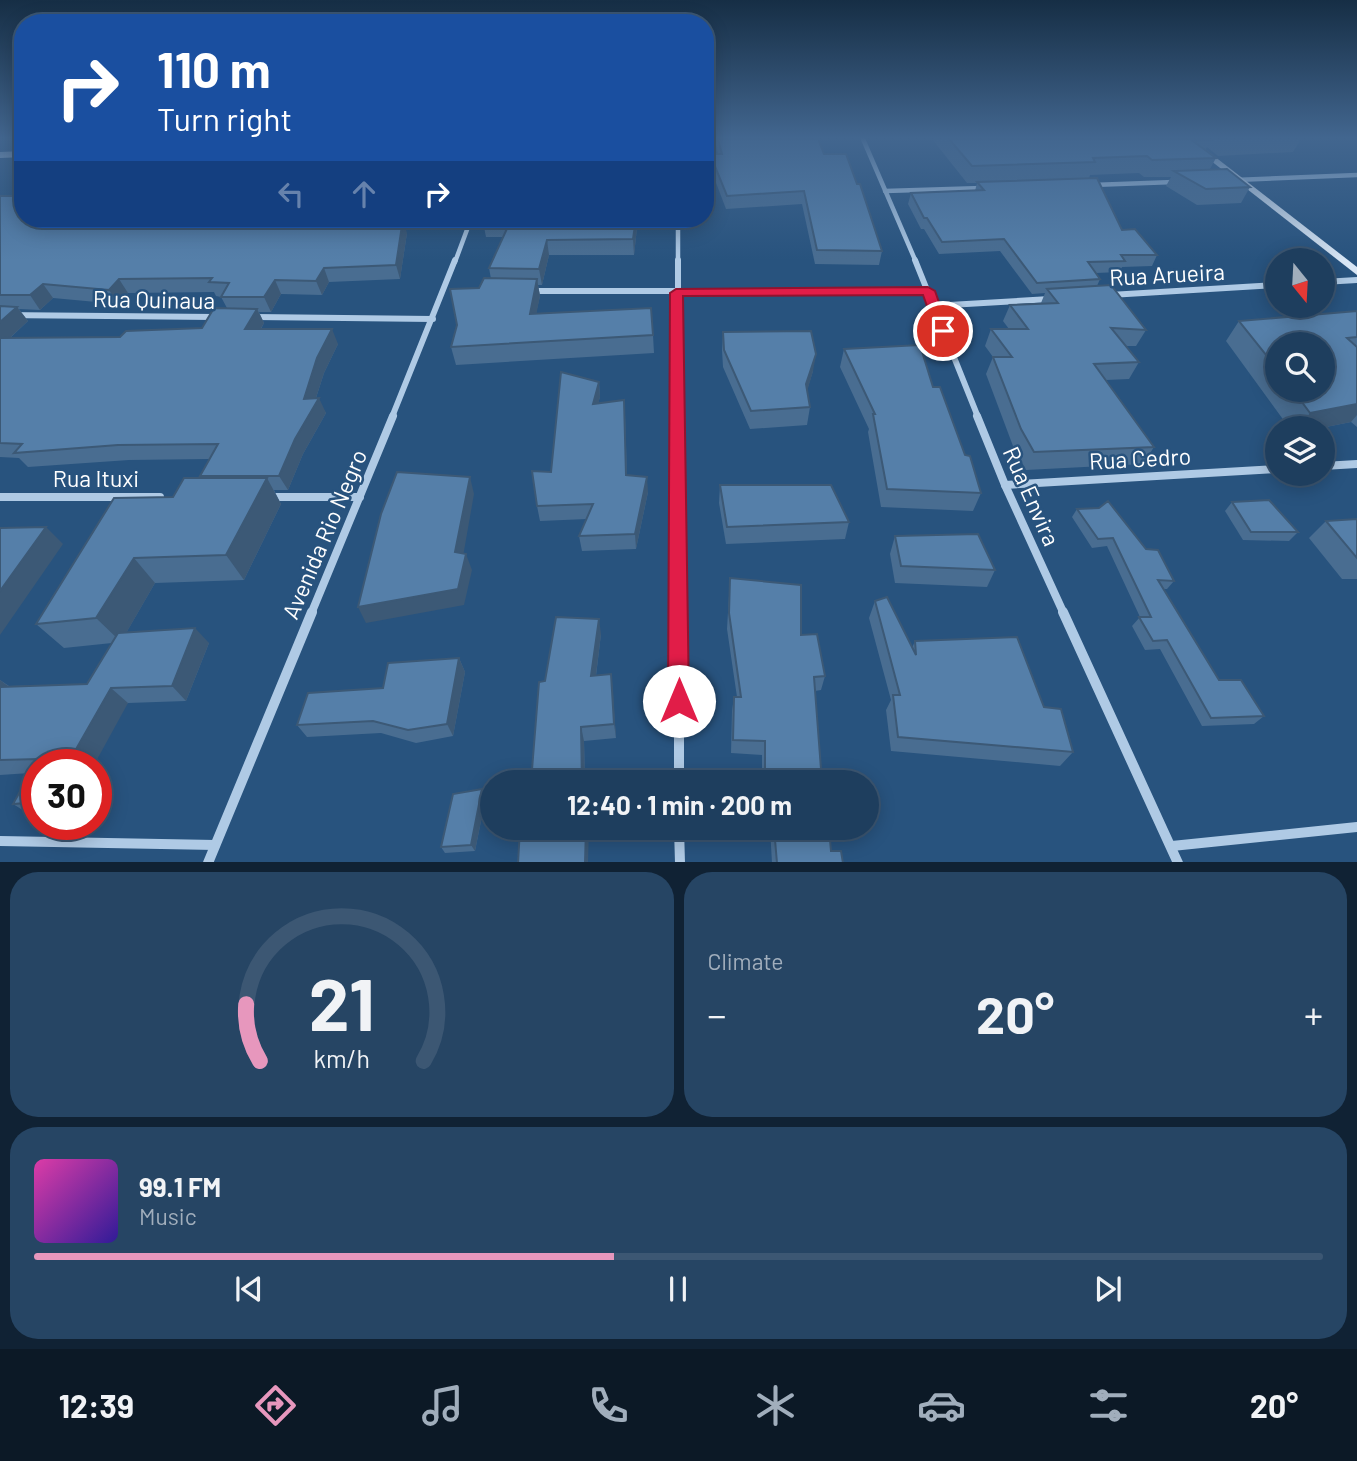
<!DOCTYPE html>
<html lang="en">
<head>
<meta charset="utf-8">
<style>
  :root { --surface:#1e3e5e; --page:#264564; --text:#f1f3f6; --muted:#a1aebc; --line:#3c5773; --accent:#e797bd }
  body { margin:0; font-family:Barlow,sans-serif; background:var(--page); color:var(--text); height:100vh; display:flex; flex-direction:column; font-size:26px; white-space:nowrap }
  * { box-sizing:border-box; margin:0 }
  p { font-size:23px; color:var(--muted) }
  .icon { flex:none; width:38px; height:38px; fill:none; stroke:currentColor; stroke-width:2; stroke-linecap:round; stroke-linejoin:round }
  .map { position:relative; height:862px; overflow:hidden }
  .drawer { display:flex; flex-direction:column; gap:10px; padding:10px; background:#102234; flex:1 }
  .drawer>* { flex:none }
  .banner { position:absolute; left:14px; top:14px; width:700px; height:214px; border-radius:28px; box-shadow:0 4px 18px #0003,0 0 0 2px var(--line); background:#1a4fa0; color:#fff; overflow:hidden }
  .needle { width:46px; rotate:162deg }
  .controls { position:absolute; left:1265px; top:248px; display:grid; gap:14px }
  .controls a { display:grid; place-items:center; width:70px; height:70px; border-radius:50%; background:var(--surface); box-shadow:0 4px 18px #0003,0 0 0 2px var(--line); font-size:35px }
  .speed { position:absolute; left:21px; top:749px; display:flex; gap:14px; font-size:35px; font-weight:700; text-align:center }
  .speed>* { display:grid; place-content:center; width:91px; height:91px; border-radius:50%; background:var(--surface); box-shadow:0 4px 18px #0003,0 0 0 2px var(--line); line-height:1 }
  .speed .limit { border:10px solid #d22; background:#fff; color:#111 }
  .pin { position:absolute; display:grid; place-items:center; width:60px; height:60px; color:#fff; margin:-30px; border:4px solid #fff; border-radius:50%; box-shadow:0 2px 7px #0007 }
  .me { position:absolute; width:77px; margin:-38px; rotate:0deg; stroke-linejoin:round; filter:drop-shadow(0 0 5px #0008) }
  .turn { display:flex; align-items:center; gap:24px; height:147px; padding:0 28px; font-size:32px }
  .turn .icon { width:91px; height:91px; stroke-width:2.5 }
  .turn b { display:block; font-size:49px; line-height:60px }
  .lanes { display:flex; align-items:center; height:66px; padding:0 28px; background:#0003; justify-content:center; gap:35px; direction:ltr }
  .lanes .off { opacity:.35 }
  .big { font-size:52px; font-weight:700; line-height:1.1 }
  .drawer .card { flex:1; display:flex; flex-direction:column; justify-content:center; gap:10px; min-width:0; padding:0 24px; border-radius:28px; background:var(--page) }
  .drawer .dial { align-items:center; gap:0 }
  .dial svg { height:182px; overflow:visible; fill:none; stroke:var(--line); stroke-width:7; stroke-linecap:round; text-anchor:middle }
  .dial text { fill:var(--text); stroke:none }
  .song { display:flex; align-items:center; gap:21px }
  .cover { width:84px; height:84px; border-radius:10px; background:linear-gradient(135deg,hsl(320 70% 55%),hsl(250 70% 35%)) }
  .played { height:7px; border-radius:4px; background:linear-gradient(90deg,var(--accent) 45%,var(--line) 45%) }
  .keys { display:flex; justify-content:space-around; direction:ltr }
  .heat { display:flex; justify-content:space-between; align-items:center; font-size:38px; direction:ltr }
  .drawer .tiles { flex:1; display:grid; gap:10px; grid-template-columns:1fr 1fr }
  .card:last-child { grid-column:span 2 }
  .trip { position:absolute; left:480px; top:770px; width:399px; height:70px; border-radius:35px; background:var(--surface); box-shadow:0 4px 18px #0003,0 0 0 2px var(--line); font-weight:700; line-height:70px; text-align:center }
  .menu { display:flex; height:112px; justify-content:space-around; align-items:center; background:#0c1926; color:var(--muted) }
  .menu .icon { width:49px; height:49px }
  .menu .on { color:var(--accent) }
  .menu b { font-size:32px; color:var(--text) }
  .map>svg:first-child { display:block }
</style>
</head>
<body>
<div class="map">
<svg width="1357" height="863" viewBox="0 0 1357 863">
  <rect width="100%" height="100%" fill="#28537e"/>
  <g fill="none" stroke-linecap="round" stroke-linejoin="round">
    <g stroke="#afcae5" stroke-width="4.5">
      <path d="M863 139 916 262"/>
      <path d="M1235 180 1357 175"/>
      <path d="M1092 185 1174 182"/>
      <path d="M885 191 982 188"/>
      <path d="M678 219V262"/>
      <path d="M455 262 471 219"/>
    </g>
    <g stroke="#afcae5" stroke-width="6">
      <path d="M678 260V417"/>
      <path d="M915 260 978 417"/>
      <path d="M1323 282 1357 280"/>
      <path d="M530 291H928"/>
      <path d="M1110 295 1278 285"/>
      <path d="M932 306 1050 299"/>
      <path d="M0 315 215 317"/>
      <path d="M255 317 433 319"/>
      <path d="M392 417 455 260"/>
    </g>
    <g stroke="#afcae5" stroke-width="8">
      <path d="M678 416 679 614"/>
      <path d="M977 416 1005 485 1064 614"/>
      <path d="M1323 466 1357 464"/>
      <path d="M1005 485 1278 469"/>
      <path d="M0 497H160"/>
      <path d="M270 497H360"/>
      <path d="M311 614 393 416"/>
    </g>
    <g stroke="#afcae5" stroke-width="10">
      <path d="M679 612V782"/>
      <path d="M1063 612 1178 863"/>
      <path d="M679 828 680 863"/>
      <path d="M0 841 215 845"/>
      <path d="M1172 846 1357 827"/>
      <path d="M208 863 312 612"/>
    </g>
    <g fill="#d8e6f5" fill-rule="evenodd">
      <path d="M1183 139H1192L1357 267V275Z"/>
      <path d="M23 151V157L0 158V152Z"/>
    </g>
  </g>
  <g fill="#496d91" fill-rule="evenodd">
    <path d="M715 139H818L824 154 882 251 879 265 815 264 802 204 726 209 710 167V154H718Z"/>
    <path d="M932 139H1301L1293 152 1218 156 1207 147 1205 150 1216 158 1210 169 1250 187 1241 203 1197 205 1166 186 1171 177H1144L1139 173 1090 175 1089 178 1122 230 1157 255 1152 266 1122 267 1120 272 1096 273 1100 279 1097 286 1146 330 1136 346H1126L1139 362 1129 379 1106 380 1154 447 1143 464 1026 470 1013 446 986 374 993 357 985 346 991 329H1009L1003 321 1010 305 1041 303 1045 293 1032 294 1000 251 939 254 924 229H921L908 204 911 193 975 191 977 183H967Z"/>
    <path d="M0 196 23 219H363V220L407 233 400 279 329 282 322 295 281 294 271 312H259L264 323 261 329 338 344 324 373 316 398 326 413 303 454 288 490H274L281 504 244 580 155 583 126 633 209 643 186 701 128 703 37 765V816L34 817 13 804 30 773 0 775V680L9 686 87 684 112 643 64 648 36 624 173 497 201 478 200 476 209 459 129 460 28 467 19 458 0 457ZM214 292 216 296 221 297 227 308 202 328 120 337 10 338 28 321 19 309 40 310 53 298 118 304 128 293Z"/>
    <path d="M484 219H638L634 255H549L542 285H538L540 296 536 313 653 335 654 353 456 365 451 347 479 288 491 279 489 268 503 237H486L483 222Z"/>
    <path d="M1357 311V427L1351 422 1316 429H1290L1226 341 1239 321ZM1278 345 1323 390H1278Z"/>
    <path d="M723 332 813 371 807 390 810 407 807 425 750 429 723 367 722 350Z"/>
    <path d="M844 349 933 387 965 455 981 493 973 511 881 507 868 432 869 429 840 367Z"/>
    <path d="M599 382 600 397 598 403 625 415 627 475 648 492 636 549 582 551 579 536 587 519 540 521 537 506 551 472Z"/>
    <path d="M720 485 849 522 845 539 726 544 719 503Z"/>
    <path d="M1232 502 1298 532 1289 541 1243 540 1225 511Z"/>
    <path d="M1077 509 1146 549 1174 581 1167 589H1164L1219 680 1264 716 1254 724 1202 726 1160 649 1145 650 1132 626 1140 617 1107 546 1092 548 1072 517Z"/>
    <path d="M1357 519V579H1342L1309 538 1326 521Z"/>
    <path d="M895 536 995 570 987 587 895 583 890 554Z"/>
    <path d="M730 578 801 635 825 676 821 690 815 691 821 769 826 782H762V755L731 753 732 711 734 697H737L727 629Z"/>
    <path d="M875 601 912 648 915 641 1044 707 1073 752 1060 766 891 751 886 710 891 700 869 618Z"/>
    <path d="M601 634 596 676 611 674 616 738 584 741 585 782H531L545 681Z"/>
    <path d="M459 658 465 672 453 736 416 743 381 733 307 737 297 725 383 688Z"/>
    <path d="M486 796 475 851 445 853 441 847Z"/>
    <path d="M770 828H829L831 851 843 863H772Z"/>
  </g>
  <g fill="#3c5976">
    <path d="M403 219 407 233 400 279 396 265Z"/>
    <path d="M636 219H638L634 255 633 239Z"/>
    <path d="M547 240 549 255 542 285 539 269Z"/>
    <path d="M324 268 329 282 322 295 316 281Z"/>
    <path d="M119 279 128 293 118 304 109 290Z"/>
    <path d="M537 279 540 296 533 331 530 314Z"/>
    <path d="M275 280 281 294 271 312 264 297Z"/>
    <path d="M43 284 53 298 40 310 30 295Z"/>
    <path d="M17 307 28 321 0 347V322Z"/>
    <path d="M257 309 264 323 252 344 245 329Z"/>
    <path d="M332 329 338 344 324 373 312 410 319 398 326 413 303 454 288 490 279 476 317 358Z"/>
    <path d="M816 354 813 371 804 402 806 384Z"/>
    <path d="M599 382 600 397 594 419 593 404Z"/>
    <path d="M1357 404V415L1351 422 1316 429H1297L1310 413Z"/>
    <path d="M470 477 474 494 461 568 455 552Z"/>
    <path d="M647 477 648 492 636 549 635 534Z"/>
    <path d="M267 478 281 504 244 580 226 555Z"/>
    <path d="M46 527 63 544 0 635V591Z"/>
    <path d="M466 554 472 570 464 605 366 623 358 607Z"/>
    <path d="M134 558 155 583 121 642 96 618Z"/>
    <path d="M599 619 601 634 594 691 591 676Z"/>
    <path d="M195 628 209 643 186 701 172 686Z"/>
    <path d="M459 658 465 672 453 736 447 724Z"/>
    <path d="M611 674 613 689 616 738 614 724Z"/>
    <path d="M0 680 16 692 0 694Z"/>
    <path d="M111 688 128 703 94 765H67Z"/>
    <path d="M581 727 584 741 585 782H582Z"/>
    <path d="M482 789 486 796 475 851 471 845Z"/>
    <path d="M586 828H589L588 863H585Z"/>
  </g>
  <g fill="#557fa9" stroke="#3c5976" stroke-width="2">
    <path d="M718 139H818L824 154H846L857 184H860L882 251 817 250 804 191 727 196 710 154H722Z"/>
    <path d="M949 139H1208L1210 140 1193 141 1216 158 1152 160 1147 156 1093 158 1095 162 972 166Z"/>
    <path d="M1227 169 1250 187 1206 189 1174 171Z"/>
    <path d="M1097 178 1122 230 1135 229 1157 255H1121L1125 261 1088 262 1100 279 1037 283 1004 239 942 242 927 218H924L911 193 984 190 977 182Z"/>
    <path d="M0 196H23V219H403L396 265 324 268 316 281 275 280 264 297H221L229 283 209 282 212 278 119 279 109 290 43 284 30 295H0Z"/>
    <path d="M484 219H636L633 239 547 240 539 269 489 268 510 222H483Z"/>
    <path d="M484 278 537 279 530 314 651 308 653 335 451 347 457 325 450 289 479 288Z"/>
    <path d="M1111 285 1146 330 1111 328 1139 362 1094 364 1154 447 1034 452 1021 429 993 357H1012L991 329H1028L1010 305 1058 303 1047 289Z"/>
    <path d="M0 306 17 307 0 322Z"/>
    <path d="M214 308 257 309 245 329H332L317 358 304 399 319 398 295 439 279 476H200L218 444 118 445 14 453 22 444 0 443V338L120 337 126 331 202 328Z"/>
    <path d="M1357 311V337L1347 338 1357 347V404L1310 413 1293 390H1323V345H1278V370L1239 321Z"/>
    <path d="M811 331 816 354 806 384 810 407 751 411 724 350 723 332Z"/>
    <path d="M920 345 933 387H940L965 455 970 456 981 493 887 489 873 414H875L844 349Z"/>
    <path d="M561 372 599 382 593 404 624 400 626 475 647 477 635 534 579 536 593 504 537 506 532 471 551 472Z"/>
    <path d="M397 472 470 477 455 552 466 554 458 589 358 607 381 514Z"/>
    <path d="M184 478H267L226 555 134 558 96 618 36 624 114 498 173 497Z"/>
    <path d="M720 485H831L849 522 727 527Z"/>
    <path d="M1269 500 1298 532H1251L1232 502Z"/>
    <path d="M1108 501 1146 549 1158 550 1174 581 1158 580 1219 680H1241L1264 716 1211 718 1167 640 1153 641 1139 617H1151L1113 538 1098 539 1077 509 1099 508Z"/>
    <path d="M1357 519V558L1326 521Z"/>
    <path d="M46 527 0 591V528Z"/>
    <path d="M978 534 995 570 901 566 895 536Z"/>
    <path d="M730 578 801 585V635L817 634 825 676 814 677 821 769 826 770V782H765V741L733 740 734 697H741L729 613Z"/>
    <path d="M887 597 916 655 915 641 1017 637 1044 707 1061 709 1073 752 898 737 893 695H900L875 601Z"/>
    <path d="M556 617 599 619 591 676 611 674 614 724 581 727 582 782H531L539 682 545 681Z"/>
    <path d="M195 628 172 686 111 688 67 765H37V802L13 804 38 759 0 760V687L87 684 118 633Z"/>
    <path d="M459 658 447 724 408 730 373 721 297 725 308 693 383 688 388 663Z"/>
    <path d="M482 789 471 845 441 847 453 794Z"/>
    <path d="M520 828H586L585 863H518Z"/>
    <path d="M774 828H829L831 851H841L843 863H777Z"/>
  </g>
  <linearGradient id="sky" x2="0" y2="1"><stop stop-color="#162e45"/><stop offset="0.53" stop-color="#42668f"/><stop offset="1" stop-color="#42668f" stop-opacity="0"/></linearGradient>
  <rect width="1357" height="260" fill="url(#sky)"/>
  <path fill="#e11d48" stroke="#92132f" stroke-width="2" d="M928 287 935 291 949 331 947 334 943 336 936 331 923 295 683 296 689 701 686 708 679 711 671 708 668 701 670 293 676 289Z"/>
  <g text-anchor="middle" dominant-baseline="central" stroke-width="5" stroke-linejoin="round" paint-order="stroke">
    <g font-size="23" fill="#fff" stroke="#28537e">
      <text transform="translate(1167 274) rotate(-3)">Rua Arueira</text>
      <text transform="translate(154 299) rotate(1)">Rua Quinaua</text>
      <text transform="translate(1140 458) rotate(-3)">Rua Cedro</text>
      <text x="96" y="478">Rua Ituxi</text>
      <text transform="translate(1032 496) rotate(66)">Rua Envira</text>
      <text transform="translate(324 534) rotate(-67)">Avenida Rio Negro</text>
    </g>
  </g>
</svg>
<div class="controls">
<a><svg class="needle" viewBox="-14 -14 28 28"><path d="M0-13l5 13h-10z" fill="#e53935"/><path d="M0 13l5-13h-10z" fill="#a1aebc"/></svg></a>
<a><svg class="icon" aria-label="search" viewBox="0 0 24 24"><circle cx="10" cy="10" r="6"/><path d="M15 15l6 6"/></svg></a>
<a><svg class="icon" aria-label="layers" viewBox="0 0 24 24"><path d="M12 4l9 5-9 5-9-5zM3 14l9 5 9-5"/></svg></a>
</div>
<div class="speed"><div class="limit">30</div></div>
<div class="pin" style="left:943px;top:331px;background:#d93025"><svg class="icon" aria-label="arrive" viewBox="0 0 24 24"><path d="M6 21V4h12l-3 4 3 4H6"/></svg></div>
<svg class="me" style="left:679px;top:701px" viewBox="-20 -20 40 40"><circle r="19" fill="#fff"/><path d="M0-13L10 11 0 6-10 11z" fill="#e11d48"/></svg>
<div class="trip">12:40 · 1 min · 200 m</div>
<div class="banner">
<div class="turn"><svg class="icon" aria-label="right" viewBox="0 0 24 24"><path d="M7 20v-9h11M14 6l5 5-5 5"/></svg><div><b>110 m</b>Turn right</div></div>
<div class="lanes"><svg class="icon off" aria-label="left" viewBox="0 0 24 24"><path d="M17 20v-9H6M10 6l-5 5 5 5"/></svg><svg class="icon off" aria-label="ahead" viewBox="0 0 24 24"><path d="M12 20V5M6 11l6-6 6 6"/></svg><svg class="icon" aria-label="right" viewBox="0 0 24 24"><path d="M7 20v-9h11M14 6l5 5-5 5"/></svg></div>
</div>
</div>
<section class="drawer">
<div class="tiles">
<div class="card dial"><svg viewBox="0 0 100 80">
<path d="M14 69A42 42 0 1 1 86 69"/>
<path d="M14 69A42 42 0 0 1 8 44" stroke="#e797bd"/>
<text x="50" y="56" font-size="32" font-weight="700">21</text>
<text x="50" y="72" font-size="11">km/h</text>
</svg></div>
<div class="card"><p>Climate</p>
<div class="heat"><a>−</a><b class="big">20°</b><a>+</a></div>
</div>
<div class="card">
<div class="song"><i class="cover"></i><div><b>99.1 FM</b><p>Music</p></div></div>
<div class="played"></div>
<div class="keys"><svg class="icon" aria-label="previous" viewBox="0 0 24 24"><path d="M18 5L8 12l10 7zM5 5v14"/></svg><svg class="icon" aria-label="pause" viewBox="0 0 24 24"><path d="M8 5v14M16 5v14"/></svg><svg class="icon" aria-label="next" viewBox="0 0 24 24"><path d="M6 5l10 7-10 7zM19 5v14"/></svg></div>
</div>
</div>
</section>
<nav class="menu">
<b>12:39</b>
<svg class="icon on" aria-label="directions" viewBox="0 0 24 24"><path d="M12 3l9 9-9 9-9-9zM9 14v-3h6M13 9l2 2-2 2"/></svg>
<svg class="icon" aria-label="music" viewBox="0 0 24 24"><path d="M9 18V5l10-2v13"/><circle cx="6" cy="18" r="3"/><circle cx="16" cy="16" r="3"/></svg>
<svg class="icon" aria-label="phone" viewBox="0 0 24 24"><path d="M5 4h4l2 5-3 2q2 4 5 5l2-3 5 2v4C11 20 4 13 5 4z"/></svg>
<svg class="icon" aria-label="climate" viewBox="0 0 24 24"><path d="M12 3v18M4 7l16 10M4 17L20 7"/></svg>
<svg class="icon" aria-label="car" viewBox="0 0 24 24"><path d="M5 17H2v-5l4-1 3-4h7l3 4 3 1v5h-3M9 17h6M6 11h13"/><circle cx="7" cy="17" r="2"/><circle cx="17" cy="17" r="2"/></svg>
<svg class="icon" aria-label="filters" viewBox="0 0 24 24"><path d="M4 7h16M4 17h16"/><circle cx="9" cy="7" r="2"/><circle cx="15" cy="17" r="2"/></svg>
<b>20°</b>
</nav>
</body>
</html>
